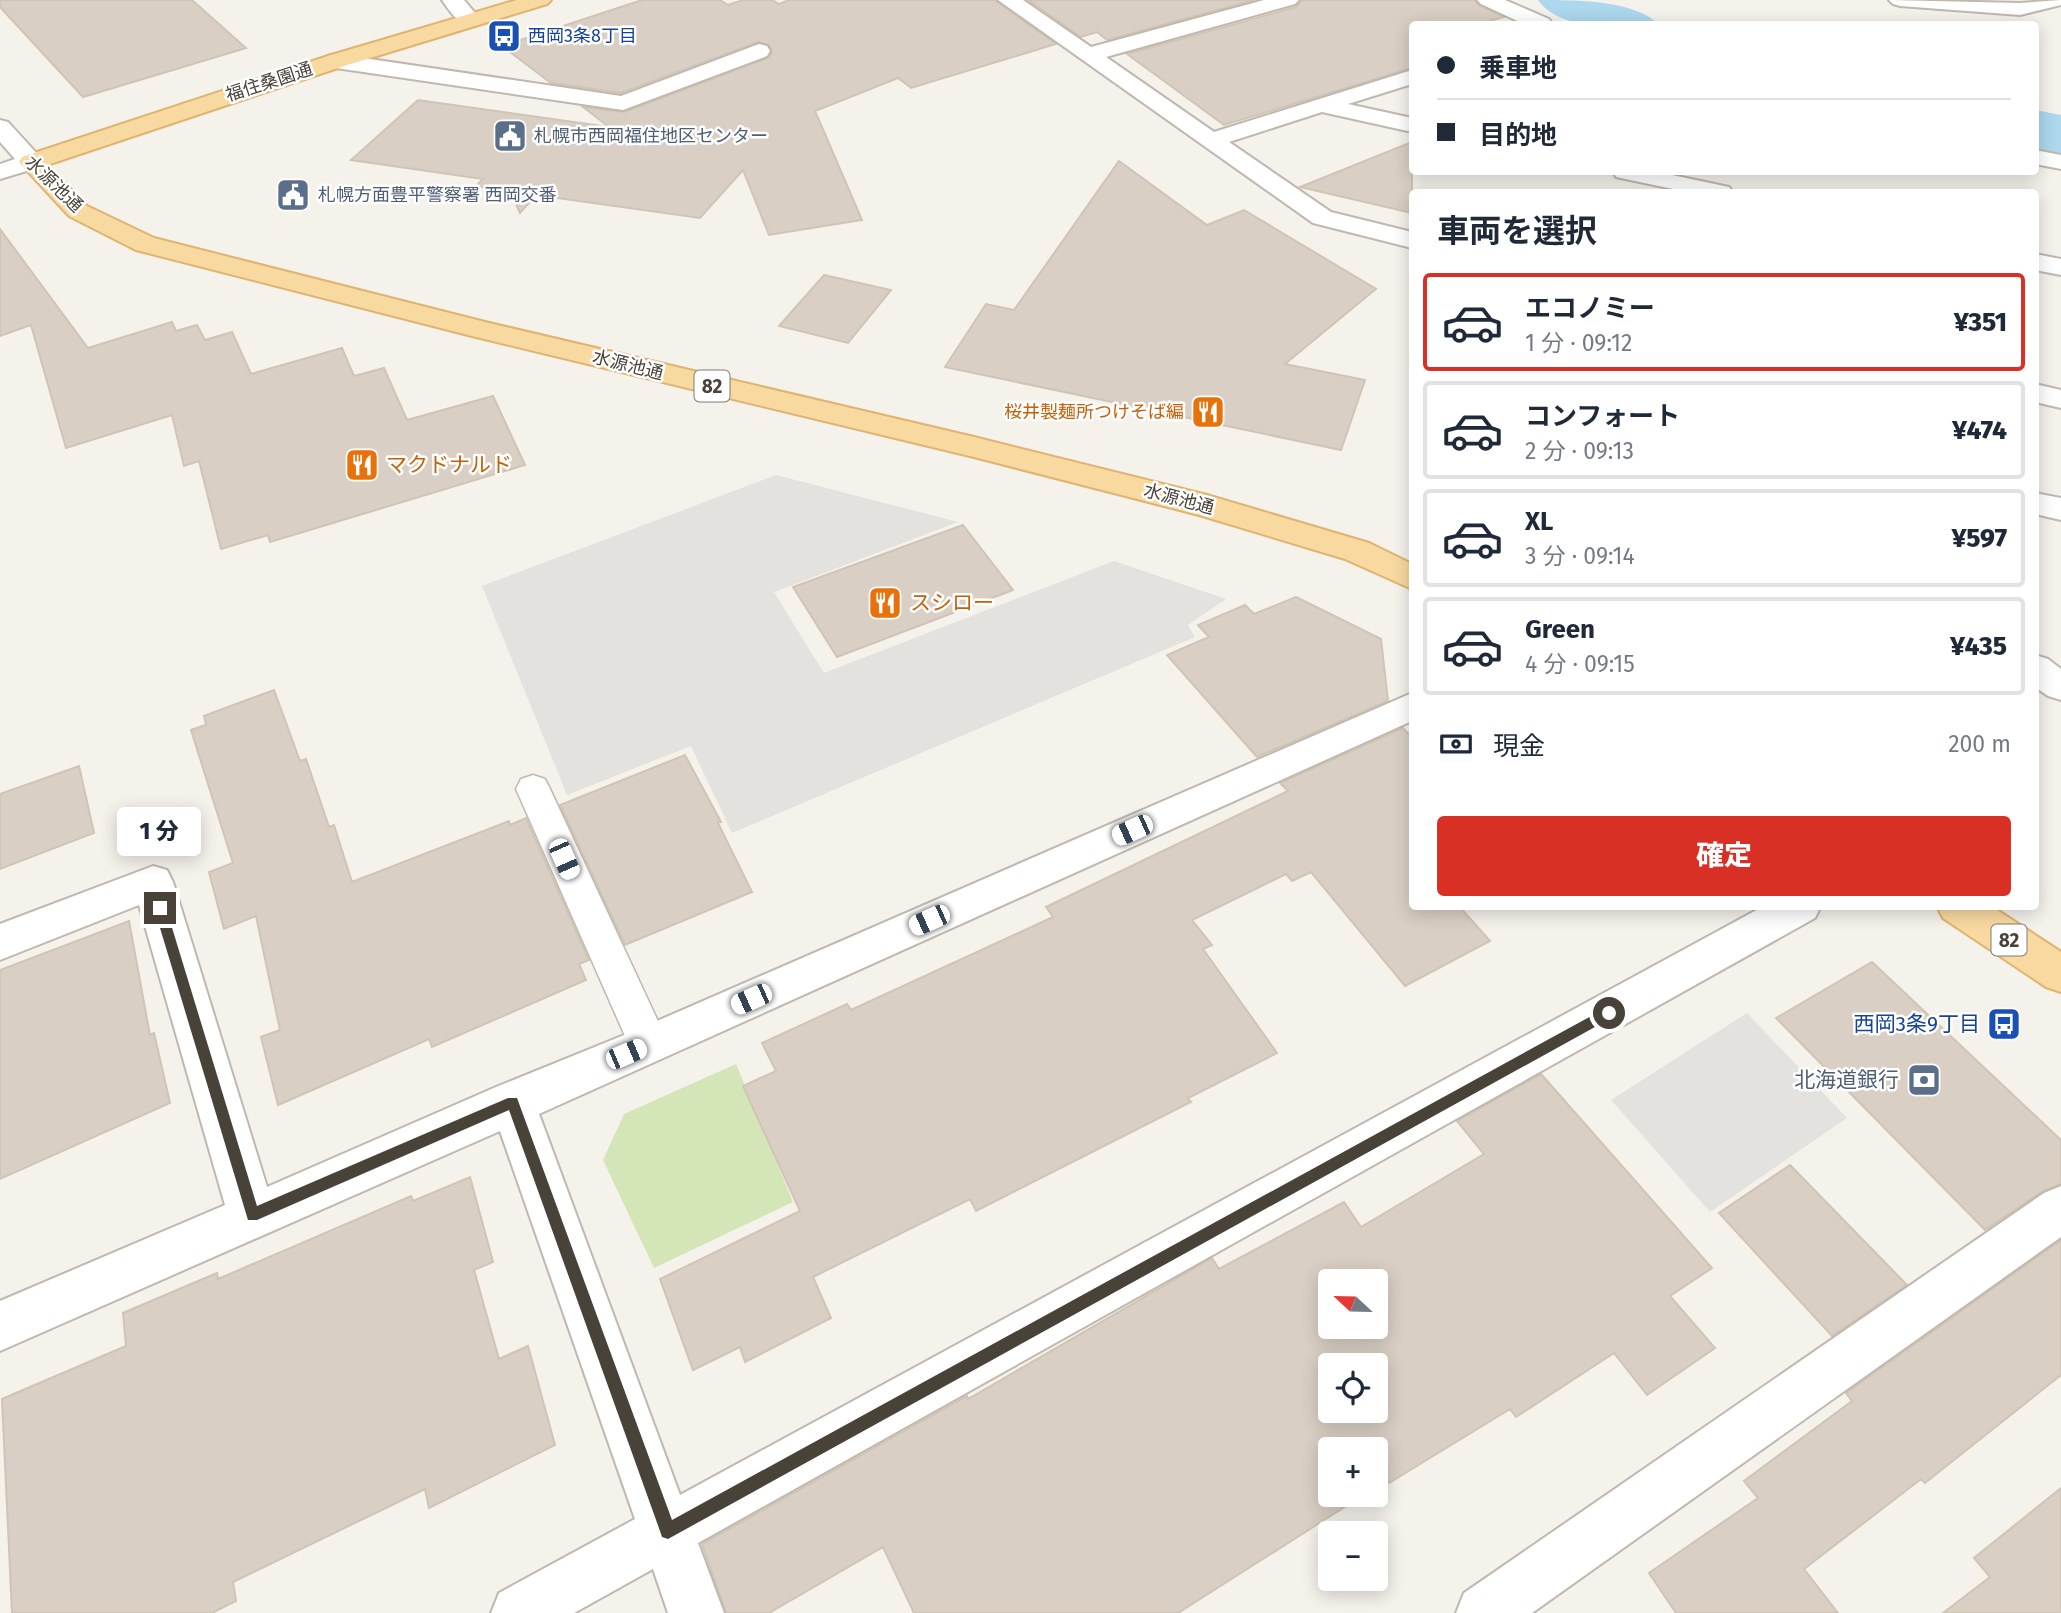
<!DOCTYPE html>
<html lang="ja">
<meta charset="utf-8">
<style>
body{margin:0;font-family:"Fira Sans","Noto Sans JP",sans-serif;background:#f2f2f3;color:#1f2937;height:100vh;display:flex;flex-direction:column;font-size:26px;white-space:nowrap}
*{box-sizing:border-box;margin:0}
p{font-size:23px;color:#747a83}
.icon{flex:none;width:38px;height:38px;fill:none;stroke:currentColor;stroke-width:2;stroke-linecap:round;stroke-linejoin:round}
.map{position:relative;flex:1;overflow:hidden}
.panel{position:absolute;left:1409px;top:189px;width:630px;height:721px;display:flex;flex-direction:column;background:#fff;border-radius:7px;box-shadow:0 4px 18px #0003}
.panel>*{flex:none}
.banner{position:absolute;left:1409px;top:21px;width:630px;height:154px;border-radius:7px;box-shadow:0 4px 18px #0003;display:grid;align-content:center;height:154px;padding:0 28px;background:#fff}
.needle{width:46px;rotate:292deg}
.fabs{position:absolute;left:1318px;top:1269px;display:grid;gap:14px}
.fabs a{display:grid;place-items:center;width:70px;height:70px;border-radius:7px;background:#fff;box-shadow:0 4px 18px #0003;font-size:35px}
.end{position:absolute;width:32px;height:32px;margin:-16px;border:9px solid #494239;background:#fff;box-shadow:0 0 0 4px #fff}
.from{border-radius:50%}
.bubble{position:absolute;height:49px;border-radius:7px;background:#fff;box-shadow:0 4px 18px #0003;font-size:23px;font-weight:800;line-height:49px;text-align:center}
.car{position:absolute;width:21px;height:42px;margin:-21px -10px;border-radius:9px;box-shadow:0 0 5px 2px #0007;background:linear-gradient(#fff 24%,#345 0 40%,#fff 0 76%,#345 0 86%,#fff 0)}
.banner b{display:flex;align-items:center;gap:24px;height:66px;font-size:26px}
.banner b+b{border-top:2px solid #e0e1e3}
.banner i{width:18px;height:18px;background:#1f2937}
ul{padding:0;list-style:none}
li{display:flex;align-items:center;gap:21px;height:98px;margin:0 14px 10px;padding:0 14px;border:4px solid #e0e1e3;border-radius:7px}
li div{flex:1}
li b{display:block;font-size:26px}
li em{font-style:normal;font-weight:800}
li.on{border-color:#d93025}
li>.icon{width:63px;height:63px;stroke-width:1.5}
h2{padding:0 28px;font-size:32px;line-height:84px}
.pay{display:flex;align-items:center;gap:18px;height:77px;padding:0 28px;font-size:26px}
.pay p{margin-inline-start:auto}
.cta{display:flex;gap:14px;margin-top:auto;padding:14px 28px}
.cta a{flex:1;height:80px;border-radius:7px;background:#d93025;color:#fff;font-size:28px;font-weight:800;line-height:80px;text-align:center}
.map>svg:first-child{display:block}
</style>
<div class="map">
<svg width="2061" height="1613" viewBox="0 0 2061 1613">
<rect width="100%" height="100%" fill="#f5f1eb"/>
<!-- green -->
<path fill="#d4e6b7" d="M 736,1064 L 793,1202 L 654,1268 L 603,1160 L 624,1114 Z"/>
<!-- parking -->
<path fill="#e4e2df" d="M 776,475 L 958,522 L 774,592 L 824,673 L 1114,561 L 1226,599 L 1188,625 L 1195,637 L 732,833 L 691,746 L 567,795 L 482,586 Z
M 1747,1013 L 1847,1118 L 1710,1212 L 1611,1100 Z"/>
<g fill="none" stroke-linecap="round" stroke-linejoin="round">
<!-- river -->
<path fill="#acd7ed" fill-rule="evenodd" d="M 1538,0 C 1576,0 1634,0 1658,24 C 1622,27 1560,32 1538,0 Z
M 2035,110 L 2061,115 L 2061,155 L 2035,150 Z"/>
</g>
<!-- building -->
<path fill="#d9cfc4" stroke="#d0c4b5" stroke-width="2" fill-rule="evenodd" d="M 0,0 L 192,0 L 246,48 L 83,97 L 0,7 Z
M 642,0 L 720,0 L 728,5 L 743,0 L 772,0 L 779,4 L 789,0 L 995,0 L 1056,44 L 911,88 L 898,78 L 815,111 L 862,220 L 769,235 L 743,170 L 700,218 L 536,195 L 520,213 L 510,191 L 476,186 L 483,179 L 351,160 L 418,100 L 609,127 L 583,107 L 624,112 L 768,58 L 772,52 L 769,45 L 758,42 L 621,93 L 551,83 L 502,46 Z
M 1028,0 L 1254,0 L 1107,40 L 1097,32 L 1081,37 Z
M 1302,0 L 1474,0 L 1480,6 L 1504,17 L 1478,24 L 1412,24 L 1412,68 L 1224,125 L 1127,54 L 1296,7 Z
M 1412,142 L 1412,213 L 1300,187 Z
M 1119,161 L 1207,225 L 1244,210 L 1376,289 L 1285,364 L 1365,380 L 1341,450 L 945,367 L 986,304 L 1014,310 Z
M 0,229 L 88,348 L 172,322 L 176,331 L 197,325 L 205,340 L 232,332 L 251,374 L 342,348 L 354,376 L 384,368 L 407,420 L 493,396 L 525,465 L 270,542 L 268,535 L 221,549 L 199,461 L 184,466 L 172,415 L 66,448 L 31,325 L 0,336 Z
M 824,275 L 891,290 L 848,343 L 779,326 Z
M 963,525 L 1013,590 L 837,657 L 793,587 Z
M 1296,597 L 1381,639 L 1388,701 L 1257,757 L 1167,655 L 1209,637 L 1198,625 L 1245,605 L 1254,614 Z
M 274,690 L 300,761 L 306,759 L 329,827 L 334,825 L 352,882 L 509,821 L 510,825 L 526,818 L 589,960 L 579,964 L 586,980 L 432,1047 L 429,1039 L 278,1105 L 261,1037 L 280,1030 L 256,916 L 224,929 L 209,872 L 233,863 L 191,730 L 206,725 L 204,716 Z
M 1403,728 L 1412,738 L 1412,906 L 1459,906 L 1490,941 L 1405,986 L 1311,872 L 1292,881 L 1286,874 L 1192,920 L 1212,945 L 1203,949 L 1277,1053 L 1188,1098 L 1191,1102 L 976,1211 L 970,1199 L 813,1277 L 831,1318 L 745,1362 L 740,1347 L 693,1370 L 660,1279 L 800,1211 L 743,1086 L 776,1071 L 762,1043 L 847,1004 L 851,1010 L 1053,917 L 1046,907 L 1288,791 L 1280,783 Z
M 685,755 L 721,822 L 718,823 L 752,892 L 625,945 L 560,805 Z
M 79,766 L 94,833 L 0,869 L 0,794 Z
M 129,921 L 150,1035 L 154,1033 L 170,1103 L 0,1179 L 0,970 Z
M 1872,962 L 2061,1140 L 2061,1184 L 2043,1191 L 1985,1230 L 1776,1018 Z
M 1541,1074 L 1712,1268 L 1670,1296 L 1715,1348 L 1647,1395 L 1614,1353 L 1516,1417 L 1510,1409 L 1389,1483 L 1388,1480 L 1376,1488 L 1376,1449 L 1330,1449 L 1330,1494 L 1365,1494 L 1178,1613 L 914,1613 L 883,1547 L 769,1613 L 726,1613 L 702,1544 L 967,1396 L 968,1399 L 1212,1258 L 1219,1269 L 1344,1202 L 1361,1227 L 1484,1154 L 1457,1121 ZM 1330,1281 L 1376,1281 L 1376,1326 L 1330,1326 ZM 1330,1365 L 1376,1365 L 1376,1410 L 1330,1410 Z
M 1790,1165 L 1907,1285 L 1832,1336 L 1719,1213 Z
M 470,1177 L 493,1262 L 474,1270 L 499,1359 L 528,1346 L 555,1445 L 429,1508 L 425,1489 L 233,1582 L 236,1601 L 212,1613 L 12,1613 L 2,1399 L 126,1346 L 123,1313 L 217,1273 L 218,1279 L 411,1196 L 413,1201 Z
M 2061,1240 L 2061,1375 L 1925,1483 L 1921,1479 L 1804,1569 L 1838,1613 L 1676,1613 L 1649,1573 L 1758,1498 L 1744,1481 L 1852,1401 L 1846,1393 Z
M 2061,1488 L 2061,1613 L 1943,1613 L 1990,1577 L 1974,1558 Z"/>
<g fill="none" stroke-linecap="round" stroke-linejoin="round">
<defs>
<path id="service" d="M 533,775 L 545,779 L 550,789 L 669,1045 L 663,1058 L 649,1063 L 635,1058 L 629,1045 L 516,789 L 521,779 Z"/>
<path id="minor" d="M 442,0 L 464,0 L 480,19 L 477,24 C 460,28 451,13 442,0 Z
M 998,0 L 1023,0 L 1091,47 L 1264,0 L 1299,0 L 1295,4 L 1106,57 L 1214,132 L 1412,70 L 1412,84 L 1348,104 L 1412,118 L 1412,132 L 1322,112 L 1229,142 L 1331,212 L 1412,232 L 1412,248 L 1313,223 Z
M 1477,0 L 1505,0 L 1549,19 L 1552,24 L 1524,24 L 1481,4 Z
M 1889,0 L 2020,3 L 2061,0 L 2061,5 L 2020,15 L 1900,6 L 1893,4 Z
M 759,44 L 767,46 L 770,51 L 767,56 L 623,110 L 336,68 L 328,66 L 325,61 L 328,56 L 336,54 L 621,96 Z
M 2035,150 L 2061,155 L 2061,169 L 2035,164 Z
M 1613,172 L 1658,172 L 1729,187 L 1733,192 L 1687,192 L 1616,177 Z
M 2035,254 L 2061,259 L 2061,275 L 2035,270 Z
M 2035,384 L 2061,390 L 2061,408 L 2035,402 Z
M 2035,493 L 2061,498 L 2061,520 L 2035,514 Z
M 2035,655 L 2048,659 L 2061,669 L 2061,700 L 2048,696 L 2035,687 Z
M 1412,693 L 1412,721 L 539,1114 L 680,1495 L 1764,906 L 1821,906 L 1815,918 L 698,1543 L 724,1613 L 668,1613 L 653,1569 L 574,1613 L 491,1613 L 499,1593 L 635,1519 L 500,1131 L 0,1351 L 0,1301 L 225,1205 L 139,905 L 0,960 L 0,924 L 153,866 L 167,870 L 173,882 L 267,1187 L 496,1087 L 634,1031 Z
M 2061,1186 L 2061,1237 L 1532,1613 L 1456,1613 L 1464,1593 L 2044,1193 Z"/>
<path id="tertiary" d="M 0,120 L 8,122 L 40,157 L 43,162 L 40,167 L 0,179 L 0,164 L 15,159 L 0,142 Z"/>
<path id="primary" d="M 517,0 L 551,0 L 547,4 L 344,66 L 47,165 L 87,206 L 154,238 L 485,322 L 974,437 L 1207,495 L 1369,543 L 1412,564 L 1412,589 L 1345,559 L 1199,515 L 974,457 L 472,336 L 136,250 L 69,216 L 19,162 L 22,157 L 328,56 Z
M 1937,906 L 1991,906 L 2061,952 L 2061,992 L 2046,987 L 1943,918 Z"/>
</defs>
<!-- service casing -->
<use href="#service" stroke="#c0b8ae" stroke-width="3"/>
<!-- minor casing -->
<use href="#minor" stroke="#c0b8ae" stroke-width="4"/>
<!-- tertiary casing -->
<use href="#tertiary" stroke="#c0b8ae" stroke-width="4"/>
<!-- primary casing -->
<use href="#primary" stroke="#deb570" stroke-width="4"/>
<!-- service -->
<use href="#service" fill="#fff" fill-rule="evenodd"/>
<!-- minor -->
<use href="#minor" fill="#fff" fill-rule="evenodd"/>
<!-- tertiary -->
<use href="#tertiary" fill="#fff" fill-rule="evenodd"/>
<!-- primary -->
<use href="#primary" fill="#f8d9a0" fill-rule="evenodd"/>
</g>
<!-- route -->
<path fill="#494239" d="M 160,903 L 166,908 L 257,1206 L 508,1098 L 517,1098 L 672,1520 L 1604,1009 L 1613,1009 L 1615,1013 L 1613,1017 L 668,1539 L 662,1537 L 660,1531 L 509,1110 L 257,1220 L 248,1220 L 154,908 Z"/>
<!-- icons -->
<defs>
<symbol id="bus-square" viewBox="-11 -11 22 22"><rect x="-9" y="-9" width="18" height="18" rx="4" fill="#1a4fb4" stroke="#fff"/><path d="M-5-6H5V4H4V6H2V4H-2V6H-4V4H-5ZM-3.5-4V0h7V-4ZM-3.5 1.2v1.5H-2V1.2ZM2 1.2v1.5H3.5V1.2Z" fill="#fff"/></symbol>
<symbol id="civic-square" viewBox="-11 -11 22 22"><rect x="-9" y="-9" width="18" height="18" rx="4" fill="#5c6f8a" stroke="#fff"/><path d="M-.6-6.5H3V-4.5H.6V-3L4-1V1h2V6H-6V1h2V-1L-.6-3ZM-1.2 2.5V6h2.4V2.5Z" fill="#fff"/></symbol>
<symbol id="restaurant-square" viewBox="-11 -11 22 22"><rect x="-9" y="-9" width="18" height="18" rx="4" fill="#e8710a" stroke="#fff"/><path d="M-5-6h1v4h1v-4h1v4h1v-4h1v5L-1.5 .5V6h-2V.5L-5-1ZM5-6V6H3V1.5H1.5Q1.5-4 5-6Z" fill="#fff"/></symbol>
<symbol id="bank-square" viewBox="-11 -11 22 22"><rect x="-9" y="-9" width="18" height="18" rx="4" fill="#5c6f8a" stroke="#fff"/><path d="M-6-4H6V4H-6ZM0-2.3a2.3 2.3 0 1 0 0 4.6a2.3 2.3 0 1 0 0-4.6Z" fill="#fff"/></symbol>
</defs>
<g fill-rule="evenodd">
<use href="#bus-square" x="485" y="17" width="38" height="38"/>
<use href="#civic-square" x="491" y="117" width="38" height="38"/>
<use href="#civic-square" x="274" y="176" width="38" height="38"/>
<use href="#restaurant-square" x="1189" y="393" width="38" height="38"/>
<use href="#restaurant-square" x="343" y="446" width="38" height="38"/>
<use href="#restaurant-square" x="866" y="584" width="38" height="38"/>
<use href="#bus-square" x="1985" y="1005" width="38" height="38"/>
<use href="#bank-square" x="1905" y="1061" width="38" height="38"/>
</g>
<g text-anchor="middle" stroke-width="5" stroke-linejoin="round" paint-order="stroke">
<!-- far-transit labels -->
<g font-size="18" fill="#164399" stroke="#fff" text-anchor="start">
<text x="528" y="42">西岡3条8丁目</text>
</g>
<!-- far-street labels -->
<g font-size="18" fill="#494239" stroke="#fff">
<text transform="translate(269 82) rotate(-18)" y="6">福住桑園通</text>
<text transform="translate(54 184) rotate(44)" y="6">水源池通</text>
<text transform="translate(628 365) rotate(14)" y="6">水源池通</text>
<text transform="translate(1179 499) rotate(15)" y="6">水源池通</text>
</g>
<!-- far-service labels -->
<g font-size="18" fill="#4e5e75" stroke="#fff" text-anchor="start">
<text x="534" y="142">札幌市西岡福住地区センター</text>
<text x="318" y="201">札幌方面豊平警察署 西岡交番</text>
</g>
<!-- far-food labels -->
<g font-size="18" fill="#c56008" stroke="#fff" text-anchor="end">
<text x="1184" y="418">桜井製麺所つけそば編</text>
</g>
<!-- shield labels -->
<g fill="#fff" stroke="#807b74" stroke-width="2">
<rect x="694.5" y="370.5" width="35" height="31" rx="5"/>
<rect x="1991.5" y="924.5" width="35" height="31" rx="5"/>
</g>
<g font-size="19" font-weight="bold" fill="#494239">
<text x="712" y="393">82</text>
<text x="2009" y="947">82</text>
</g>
<!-- food labels -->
<g font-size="21" fill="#c56008" stroke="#fff" text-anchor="start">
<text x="386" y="472">マクドナルド</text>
<text x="910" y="610">スシロー</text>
</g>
<!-- transit labels -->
<g font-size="21" fill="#164399" stroke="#fff" text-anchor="end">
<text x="1980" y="1031">西岡3条9丁目</text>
</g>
<!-- service labels -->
<g font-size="21" fill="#4e5e75" stroke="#fff" text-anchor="end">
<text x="1899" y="1087">北海道銀行</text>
</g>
</g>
</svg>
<div class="fabs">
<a><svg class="needle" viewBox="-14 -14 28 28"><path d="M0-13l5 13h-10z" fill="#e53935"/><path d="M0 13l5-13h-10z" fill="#747a83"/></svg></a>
<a><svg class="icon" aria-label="locate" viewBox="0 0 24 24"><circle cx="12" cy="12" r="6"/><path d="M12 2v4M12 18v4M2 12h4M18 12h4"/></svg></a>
<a>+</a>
<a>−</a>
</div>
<i class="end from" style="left:1609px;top:1013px"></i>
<i class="end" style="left:160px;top:908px"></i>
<div class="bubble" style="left:117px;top:807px;width:84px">1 分</div>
<i class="car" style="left:1132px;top:830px;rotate:246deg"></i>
<i class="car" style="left:564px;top:859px;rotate:156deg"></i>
<i class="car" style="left:929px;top:920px;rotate:246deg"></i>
<i class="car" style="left:751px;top:999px;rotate:246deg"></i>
<i class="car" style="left:626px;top:1054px;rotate:67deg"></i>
<div class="banner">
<b><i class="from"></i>乗車地</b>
<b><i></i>目的地</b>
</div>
<section class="panel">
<h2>車両を選択</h2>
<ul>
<li class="on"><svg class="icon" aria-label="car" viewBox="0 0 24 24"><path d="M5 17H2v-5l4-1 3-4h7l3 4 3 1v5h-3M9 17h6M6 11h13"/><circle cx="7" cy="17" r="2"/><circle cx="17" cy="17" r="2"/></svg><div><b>エコノミー</b><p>1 分 · 09:12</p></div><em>¥351</em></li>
<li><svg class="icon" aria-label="car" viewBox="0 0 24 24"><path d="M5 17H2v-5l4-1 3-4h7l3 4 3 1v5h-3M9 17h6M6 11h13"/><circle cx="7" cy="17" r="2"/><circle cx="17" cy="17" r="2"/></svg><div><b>コンフォート</b><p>2 分 · 09:13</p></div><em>¥474</em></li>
<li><svg class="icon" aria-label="car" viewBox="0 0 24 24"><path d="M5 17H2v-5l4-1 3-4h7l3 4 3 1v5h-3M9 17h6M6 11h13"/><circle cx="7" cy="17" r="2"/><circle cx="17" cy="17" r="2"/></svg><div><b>XL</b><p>3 分 · 09:14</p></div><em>¥597</em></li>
<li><svg class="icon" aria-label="car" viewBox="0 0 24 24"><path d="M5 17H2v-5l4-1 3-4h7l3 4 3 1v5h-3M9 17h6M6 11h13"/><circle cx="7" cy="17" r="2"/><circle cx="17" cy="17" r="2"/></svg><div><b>Green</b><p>4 分 · 09:15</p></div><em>¥435</em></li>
</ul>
<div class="pay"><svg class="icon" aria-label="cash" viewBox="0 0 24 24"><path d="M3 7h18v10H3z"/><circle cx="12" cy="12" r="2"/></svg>現金<p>200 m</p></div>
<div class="cta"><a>確定</a></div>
</section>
</div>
